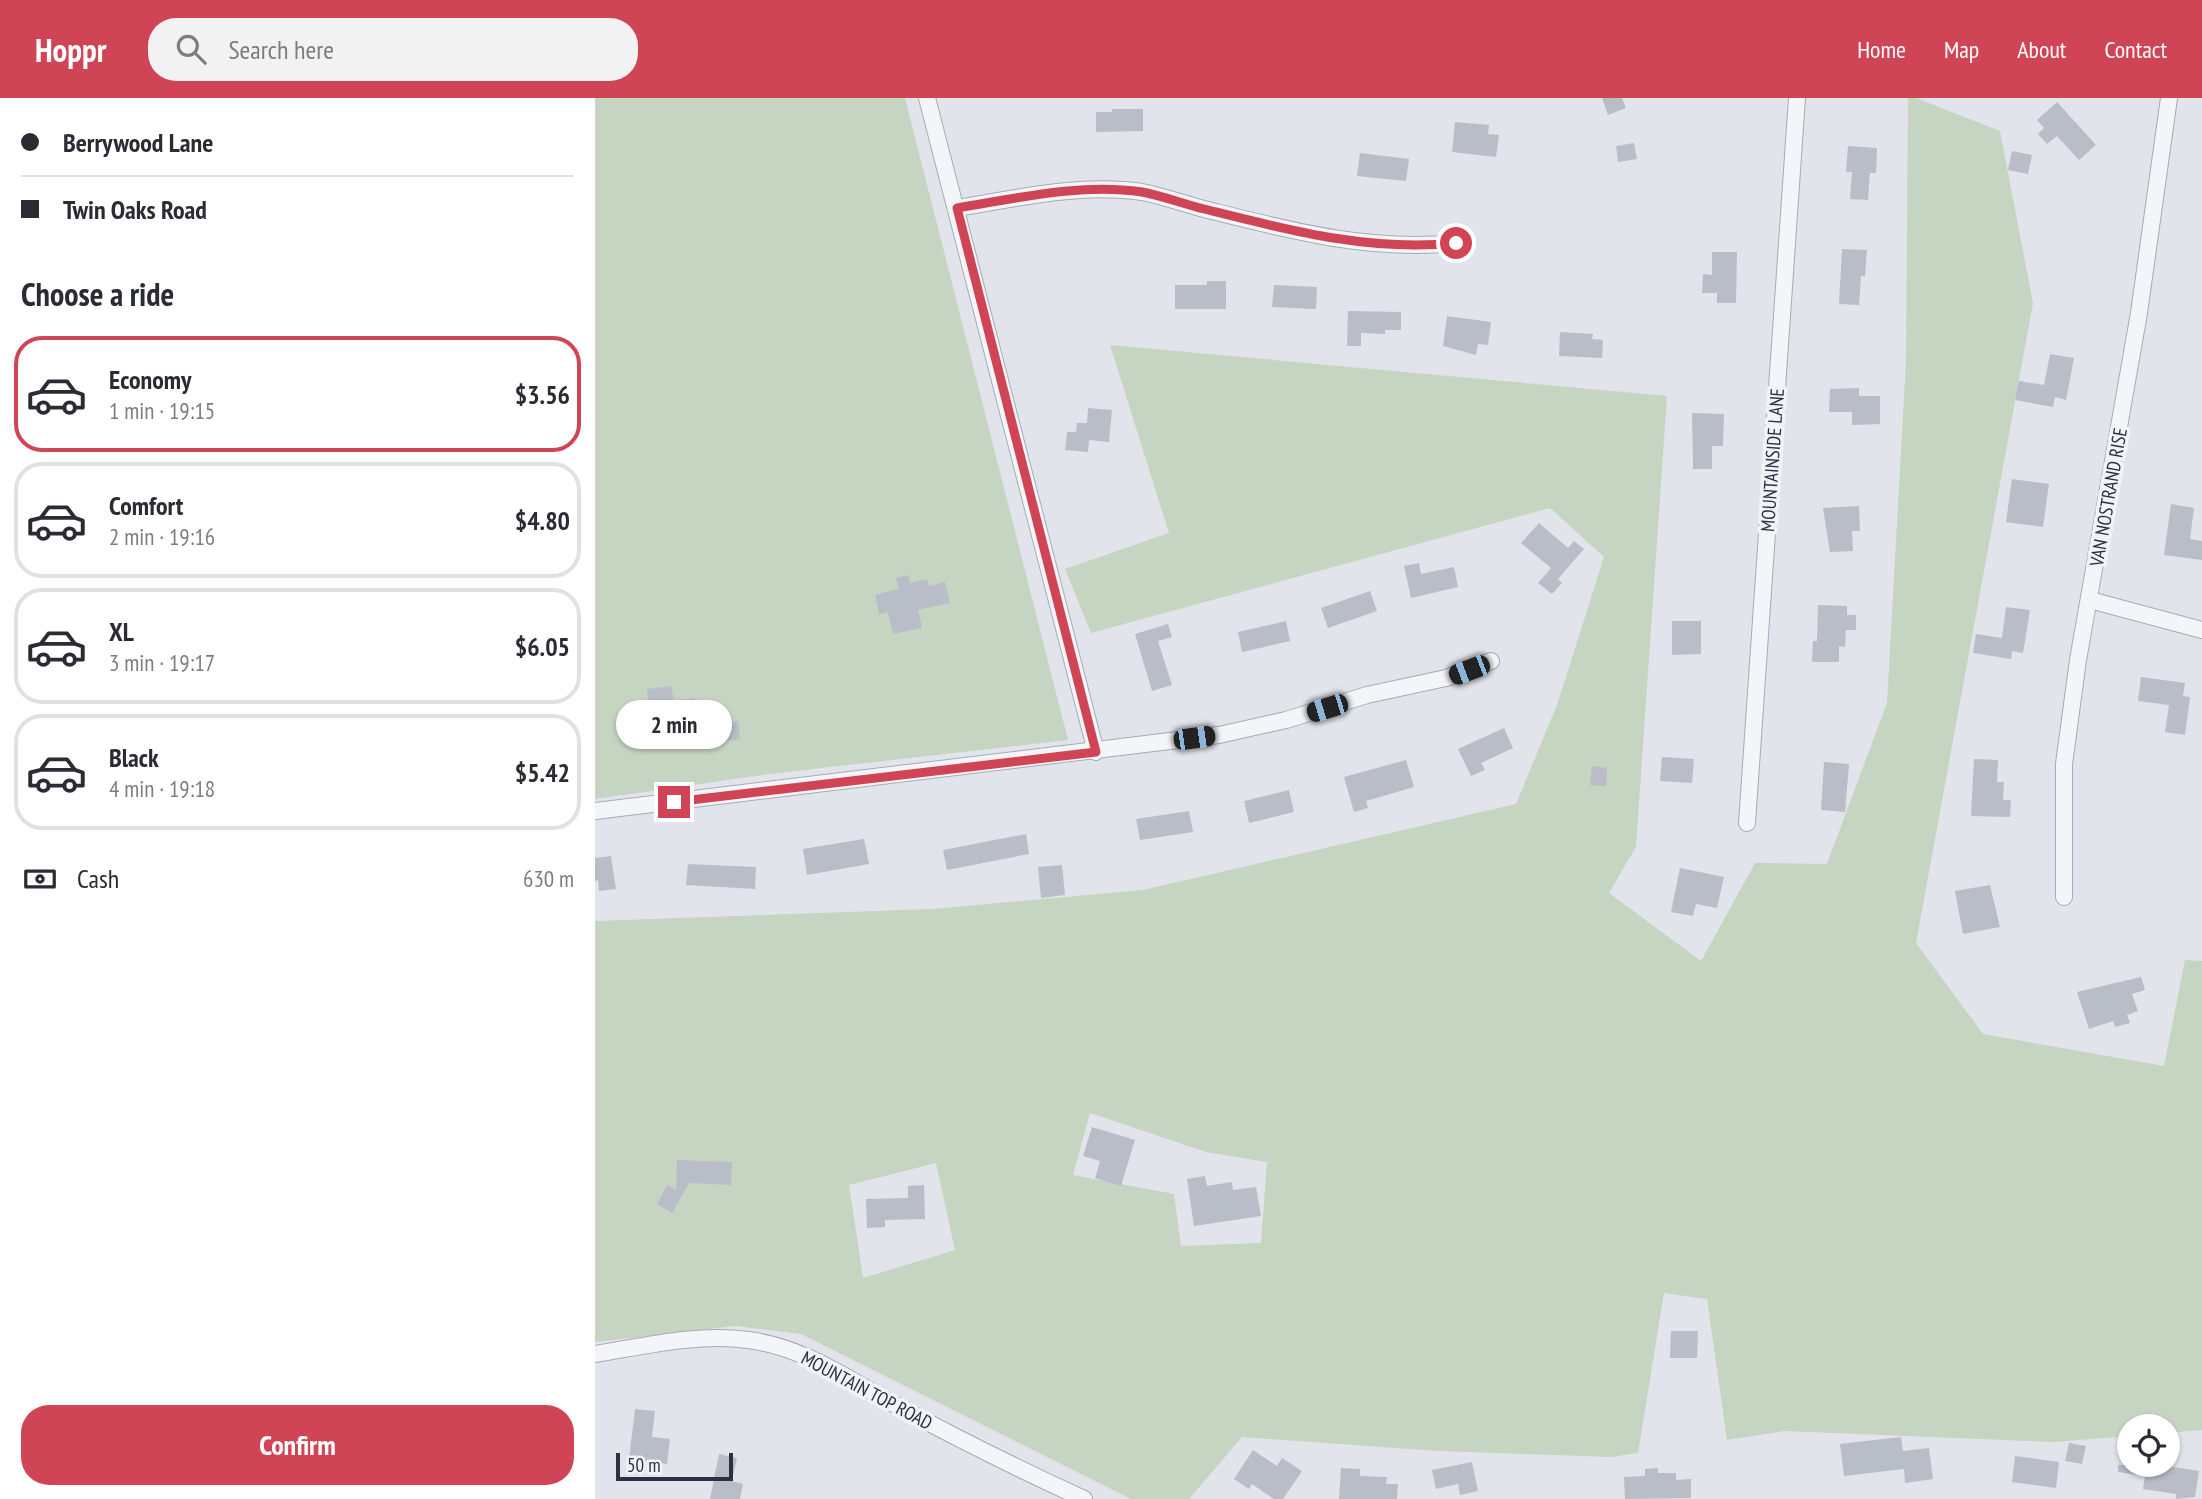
<!DOCTYPE html>
<meta charset="utf-8">
<style>
body{margin:0;font-family:"PT Sans Narrow",sans-serif;background:#f2f2f3;color:#2b2b33;height:100vh;display:flex;flex-direction:column;font-size:26px;white-space:nowrap}
*{box-sizing:border-box;margin:0}
p{font-size:23px;color:#7c7c81}
.icon{flex:none;width:38px;height:38px;fill:none;stroke:currentColor;stroke-width:2;stroke-linecap:round;stroke-linejoin:round}
.map{position:relative;flex:1;overflow:hidden}
.drawer{display:flex;flex-direction:column;background:#fff;width:595px}
.drawer>*{flex:none}
.hud{display:grid;align-content:center;height:154px;padding:0 21px;background:#fff}
.buttons{position:absolute;left:1522px;top:1316px;display:grid;gap:14px}
.buttons a{display:grid;place-items:center;width:63px;height:63px;border-radius:50%;background:#fff;box-shadow:0 2px 5px #0004;font-size:35px}
.scale{position:absolute;left:21px;bottom:18px;width:117px;box-sizing:border-box;padding-left:7px;border:4px solid #293142;border-top:0;font-size:19px;line-height:24px;white-space:nowrap;color:#293142;-webkit-text-stroke:5px #f1f3f7;paint-order:stroke}
.end{position:absolute;width:32px;height:32px;margin:-16px;border:9px solid #d04555;background:#fff;box-shadow:0 0 0 4px #fff}
.from{border-radius:50%}
.bubble{position:absolute;height:49px;border-radius:24px;background:#fff;box-shadow:0 2px 5px #0004;font-size:23px;font-weight:700;line-height:49px;text-align:center}
.car{position:absolute;width:21px;height:42px;margin:-21px -10px;border-radius:9px;box-shadow:0 0 5px 2px #0007;background:linear-gradient(#222 24%,#8ab4d8 0 40%,#222 0 76%,#8ab4d8 0 86%,#222 0)}
.hud b{display:flex;align-items:center;gap:24px;height:66px;font-size:26px}
.hud b+b{border-top:2px solid #e1e1e2}
.hud i{width:18px;height:18px;background:#2b2b33}
ul{padding:0;list-style:none}
li{display:flex;align-items:center;gap:21px;height:116px;margin:0 14px 10px;padding:0 7px;border:4px solid #e1e1e2;border-radius:28px}
li div{flex:1}
li b{display:block;font-size:26px}
li em{font-style:normal;font-weight:700}
li.selected{border-color:#d04555}
li>.icon{width:63px;height:63px;stroke-width:1.5}
h2{padding:0 21px;font-size:32px;line-height:84px}
.pay{display:flex;align-items:center;gap:18px;height:77px;padding:0 21px;font-size:26px}
.pay p{margin-inline-start:auto}
.primary-button{display:flex;gap:14px;margin-top:auto;padding:14px 21px}
.primary-button a{flex:1;height:80px;border-radius:28px;background:#d04555;color:#fff;font-size:28px;font-weight:700;line-height:80px;text-align:center}
header{display:flex;align-items:center;gap:42px;box-sizing:border-box;height:98px;padding:0 35px;background:#d04555;color:#fff}
header strong{font-size:33px}
nav{display:flex;gap:38px;margin-inline-start:auto;font-size:24px}
.search{width:490px;height:63px;background:#f2f2f3;display:flex;align-items:center;gap:18px;box-sizing:border-box;padding:0 24px;border-radius:28px;color:#7c7c81;font-size:26px}
main{display:flex;flex:1;min-height:0}
.map>svg:first-child{display:block}
</style>
<header>
<strong>Hoppr</strong>
<div class="search"><svg class="icon" aria-label="search" viewBox="0 0 24 24"><circle cx="10" cy="10" r="6"/><path d="M15 15l6 6"/></svg>Search here</div>
<nav><a>Home</a><a>Map</a><a>About</a><a>Contact</a></nav>
</header>
<main>
<section class="drawer">
<div class="hud">
<b><i class="from"></i>Berrywood Lane</b>
<b><i></i>Twin Oaks Road</b>
</div>
<h2>Choose a ride</h2>
<ul>
<li class="selected"><svg class="icon" aria-label="car" viewBox="0 0 24 24"><path d="M5 17H2v-5l4-1 3-4h7l3 4 3 1v5h-3M9 17h6M6 11h13"/><circle cx="7" cy="17" r="2"/><circle cx="17" cy="17" r="2"/></svg><div><b>Economy</b><p>1 min · 19:15</p></div><em>$3.56</em></li>
<li><svg class="icon" aria-label="car" viewBox="0 0 24 24"><path d="M5 17H2v-5l4-1 3-4h7l3 4 3 1v5h-3M9 17h6M6 11h13"/><circle cx="7" cy="17" r="2"/><circle cx="17" cy="17" r="2"/></svg><div><b>Comfort</b><p>2 min · 19:16</p></div><em>$4.80</em></li>
<li><svg class="icon" aria-label="car" viewBox="0 0 24 24"><path d="M5 17H2v-5l4-1 3-4h7l3 4 3 1v5h-3M9 17h6M6 11h13"/><circle cx="7" cy="17" r="2"/><circle cx="17" cy="17" r="2"/></svg><div><b>XL</b><p>3 min · 19:17</p></div><em>$6.05</em></li>
<li><svg class="icon" aria-label="car" viewBox="0 0 24 24"><path d="M5 17H2v-5l4-1 3-4h7l3 4 3 1v5h-3M9 17h6M6 11h13"/><circle cx="7" cy="17" r="2"/><circle cx="17" cy="17" r="2"/></svg><div><b>Black</b><p>4 min · 19:18</p></div><em>$5.42</em></li>
</ul>
<div class="pay"><svg class="icon" aria-label="cash" viewBox="0 0 24 24"><path d="M3 7h18v10H3z"/><circle cx="12" cy="12" r="2"/></svg>Cash<p>630 m</p></div>
<div class="primary-button"><a>Confirm</a></div>
</section>
<div class="map">
<svg width="1607" height="1401" viewBox="0 0 1607 1401">
<rect width="100%" height="100%" fill="#e1e4ea"/>
<!-- green -->
<path fill="#c6d4c2" fill-rule="evenodd" d="M 0,0 L 310,0 L 473,642 L 174,676 L 0,701 Z
M 1313,0 L 1321,0 L 1405,33 L 1438,205 L 1321,845 L 1388,936 L 1569,968 L 1590,862 L 1607,863 L 1607,1332 L 1573,1335 L 1573,1328 L 1535,1328 L 1535,1338 L 1458,1344 L 1190,1333 L 1132,1342 L 1112,1201 L 1069,1195 L 1043,1355 L 1016,1359 L 843,1353 L 647,1339 L 594,1401 L 536,1401 L 206,1236 L 141,1228 L 0,1244 L 0,823 L 337,811 L 548,792 L 921,706 L 962,607 L 1009,459 L 955,410 L 496,535 L 470,471 L 574,435 L 515,247 L 1072,298 L 1041,749 L 1014,795 L 1106,863 L 1160,765 L 1232,766 L 1292,605 L 1311,263 ZM 495,1015 L 611,1054 L 672,1064 L 666,1145 L 586,1148 L 579,1096 L 478,1077 ZM 341,1065 L 360,1152 L 268,1180 L 254,1087 Z"/>
<!-- building -->
<path fill="#b8bdc7" d="M 1007,0 L 1027,0 L 1031,10 L 1013,17 Z
M 1462,4 L 1501,47 L 1484,62 L 1462,38 L 1452,46 L 1443,36 L 1449,30 L 1442,22 Z
M 517,11 L 548,11 L 548,33 L 501,34 L 501,14 L 517,14 Z
M 860,24 L 894,27 L 893,36 L 904,37 L 901,59 L 857,54 Z
M 1039,45 L 1042,61 L 1023,64 L 1021,48 Z
M 1253,48 L 1282,50 L 1281,75 L 1275,75 L 1273,102 L 1255,101 L 1257,74 L 1251,74 Z
M 1417,53 L 1437,57 L 1433,76 L 1413,72 Z
M 765,55 L 814,61 L 811,83 L 762,78 Z
M 1247,151 L 1272,152 L 1270,178 L 1266,178 L 1264,207 L 1244,206 Z
M 1117,154 L 1142,154 L 1141,205 L 1122,205 L 1122,195 L 1107,195 L 1108,176 L 1117,177 Z
M 612,183 L 631,183 L 631,211 L 580,211 L 580,187 L 612,187 Z
M 679,187 L 722,189 L 721,211 L 677,209 Z
M 753,213 L 806,214 L 806,232 L 790,232 L 790,236 L 766,235 L 766,248 L 752,248 Z
M 852,218 L 896,224 L 893,247 L 883,246 L 881,257 L 848,248 Z
M 965,234 L 998,236 L 997,241 L 1008,242 L 1007,260 L 964,258 Z
M 1455,256 L 1479,260 L 1471,302 L 1460,299 L 1458,309 L 1420,302 L 1424,283 L 1449,287 Z
M 1264,290 L 1264,298 L 1285,298 L 1285,326 L 1257,327 L 1257,314 L 1234,314 L 1235,291 Z
M 493,310 L 517,312 L 514,344 L 494,342 L 493,354 L 470,352 L 472,334 L 481,334 L 482,325 L 492,325 Z
M 1097,315 L 1129,316 L 1128,348 L 1117,348 L 1117,371 L 1098,371 Z
M 1417,381 L 1454,386 L 1448,429 L 1411,424 Z
M 1576,406 L 1599,410 L 1595,441 L 1607,443 L 1607,462 L 1569,457 Z
M 1264,408 L 1265,433 L 1257,433 L 1258,453 L 1235,454 L 1228,410 Z
M 944,425 L 973,450 L 979,443 L 989,451 L 963,481 L 967,485 L 957,496 L 943,485 L 956,470 L 926,445 Z
M 824,465 L 826,476 L 859,469 L 863,489 L 816,500 L 809,468 Z
M 313,477 L 315,485 L 332,481 L 334,488 L 350,484 L 355,505 L 323,512 L 327,530 L 298,536 L 293,514 L 284,516 L 280,497 L 304,491 L 301,480 Z
M 775,493 L 782,513 L 733,530 L 726,510 Z
M 1223,507 L 1252,508 L 1252,517 L 1261,517 L 1261,532 L 1251,532 L 1250,549 L 1244,548 L 1244,564 L 1217,564 L 1218,543 L 1222,543 Z
M 1411,509 L 1435,512 L 1428,555 L 1417,553 L 1416,561 L 1378,555 L 1381,536 L 1407,540 Z
M 691,523 L 695,543 L 647,554 L 643,534 Z
M 1077,523 L 1106,523 L 1106,556 L 1077,557 Z
M 573,526 L 577,539 L 563,543 L 577,587 L 557,593 L 540,536 Z
M 1546,579 L 1590,585 L 1588,598 L 1595,599 L 1590,637 L 1570,634 L 1574,607 L 1543,603 Z
M 76,588 L 79,603 L 99,600 L 103,628 L 80,631 L 78,622 L 57,625 L 52,591 Z
M 143,623 L 145,641 L 115,645 L 112,627 Z
M 909,630 L 918,650 L 886,665 L 890,672 L 876,678 L 863,651 Z
M 1067,659 L 1099,661 L 1097,685 L 1065,683 Z
M 1379,661 L 1403,662 L 1402,684 L 1409,684 L 1408,702 L 1416,702 L 1415,719 L 1376,718 Z
M 811,662 L 819,689 L 771,703 L 773,710 L 759,714 L 749,679 Z
M 1229,664 L 1254,666 L 1250,714 L 1226,712 Z
M 997,668 L 1012,670 L 1011,688 L 995,687 Z
M 694,692 L 699,714 L 654,725 L 649,703 Z
M 594,713 L 598,734 L 545,742 L 541,721 Z
M 431,736 L 434,756 L 352,772 L 348,752 Z
M 269,741 L 274,766 L 212,777 L 208,751 Z
M 16,758 L 21,791 L 4,793 L 3,782 L 0,783 L 0,760 Z
M 93,766 L 161,769 L 160,791 L 91,787 Z
M 467,767 L 470,797 L 446,800 L 443,769 Z
M 1085,770 L 1129,779 L 1122,810 L 1101,806 L 1098,818 L 1076,814 Z
M 1395,787 L 1405,829 L 1368,836 L 1360,793 Z
M 1546,879 L 1550,892 L 1537,896 L 1543,913 L 1532,917 L 1535,925 L 1520,929 L 1518,923 L 1494,931 L 1482,894 Z
M 497,1029 L 540,1042 L 526,1088 L 500,1080 L 505,1063 L 488,1058 Z
M 82,1062 L 137,1064 L 136,1087 L 94,1085 L 77,1115 L 62,1106 L 72,1087 L 81,1092 Z
M 610,1078 L 612,1088 L 637,1084 L 638,1092 L 661,1089 L 666,1118 L 599,1128 L 592,1081 Z
M 329,1087 L 330,1121 L 290,1122 L 290,1129 L 272,1130 L 271,1101 L 313,1100 L 313,1088 Z
M 1076,1233 L 1103,1233 L 1102,1260 L 1075,1260 Z
M 40,1311 L 60,1313 L 57,1339 L 75,1341 L 72,1366 L 34,1361 Z
M 1306,1339 L 1308,1353 L 1334,1350 L 1338,1381 L 1310,1385 L 1309,1371 L 1249,1378 L 1245,1346 Z
M 1474,1345 L 1491,1348 L 1487,1366 L 1470,1363 Z
M 658,1352 L 682,1368 L 687,1360 L 707,1373 L 688,1401 L 679,1401 L 657,1386 L 654,1391 L 639,1381 Z
M 124,1356 L 142,1360 L 137,1383 L 148,1386 L 145,1401 L 115,1401 Z
M 1420,1358 L 1464,1364 L 1461,1390 L 1417,1384 Z
M 877,1364 L 883,1393 L 865,1397 L 863,1386 L 841,1391 L 837,1372 Z
M 1523,1367 L 1566,1367 L 1604,1373 L 1600,1399 L 1581,1401 L 1581,1396 L 1548,1391 L 1550,1378 L 1523,1374 Z
M 746,1370 L 765,1371 L 765,1378 L 792,1379 L 791,1386 L 803,1386 L 802,1401 L 744,1401 Z
M 1063,1370 L 1063,1375 L 1081,1375 L 1081,1382 L 1096,1381 L 1096,1400 L 1030,1401 L 1029,1379 L 1050,1378 L 1050,1371 Z"/>
<g fill="none" stroke-linecap="round" stroke-linejoin="round">
<defs>
<path id="minor" d="M 332,0 L 501,654
M 362,110 C 423,100 486,85 547,94 C 568,98 589,106 609,111 C 693,132 773,154 861,145
M 1495,502 L 1607,532
M 0,713 L 624,637 L 691,622 L 772,597 L 851,580 L 896,563
M 1152,725 L 1202,0
M 1469,799 L 1469,666 L 1483,562 L 1544,215 L 1574,0
M 0,1256 C 50,1248 103,1235 153,1242 C 211,1249 258,1285 308,1311 C 367,1343 428,1373 489,1401"/>
</defs>
<!-- minor casing -->
<use href="#minor" stroke="#a6abb4" stroke-width="18"/>
<!-- minor -->
<use href="#minor" stroke="#f4f5f8" stroke-width="16"/>
</g>
<g fill="none" stroke-linecap="round" stroke-linejoin="round">
<!-- route -->
<path stroke="#d04555" stroke-width="9" d="M 79,704 L 501,654 L 362,110 C 423,100 486,85 547,94 C 568,98 589,106 609,111 C 693,132 774,154 861,145"/>
</g>
<g text-anchor="middle" stroke-width="7" stroke-linejoin="round" paint-order="stroke">
<!-- street labels -->
<g font-size="19" fill="#293142" stroke="#f1f3f7">
<text transform="translate(1177 362) rotate(-86)" y="7">MOUNTAINSIDE LANE</text>
<text transform="translate(1513 399) rotate(-80)" y="7">VAN NOSTRAND RISE</text>
<text transform="translate(272 1292) rotate(28)" y="7">MOUNTAIN TOP ROAD</text>
</g>
</g>
</svg>
<div class="buttons">
<a><svg class="icon" aria-label="locate" viewBox="0 0 24 24"><circle cx="12" cy="12" r="6"/><path d="M12 2v4M12 18v4M2 12h4M18 12h4"/></svg></a>
</div>
<div class="scale">50 m</div>
<i class="end from" style="left:861px;top:145px"></i>
<i class="end" style="left:79px;top:704px"></i>
<div class="bubble" style="left:21px;top:602px;width:116px">2 min</div>
<i class="car" style="left:874px;top:572px;rotate:249deg"></i>
<i class="car" style="left:732px;top:610px;rotate:253deg"></i>
<i class="car" style="left:599px;top:640px;rotate:82deg"></i>
</div>
</main>
